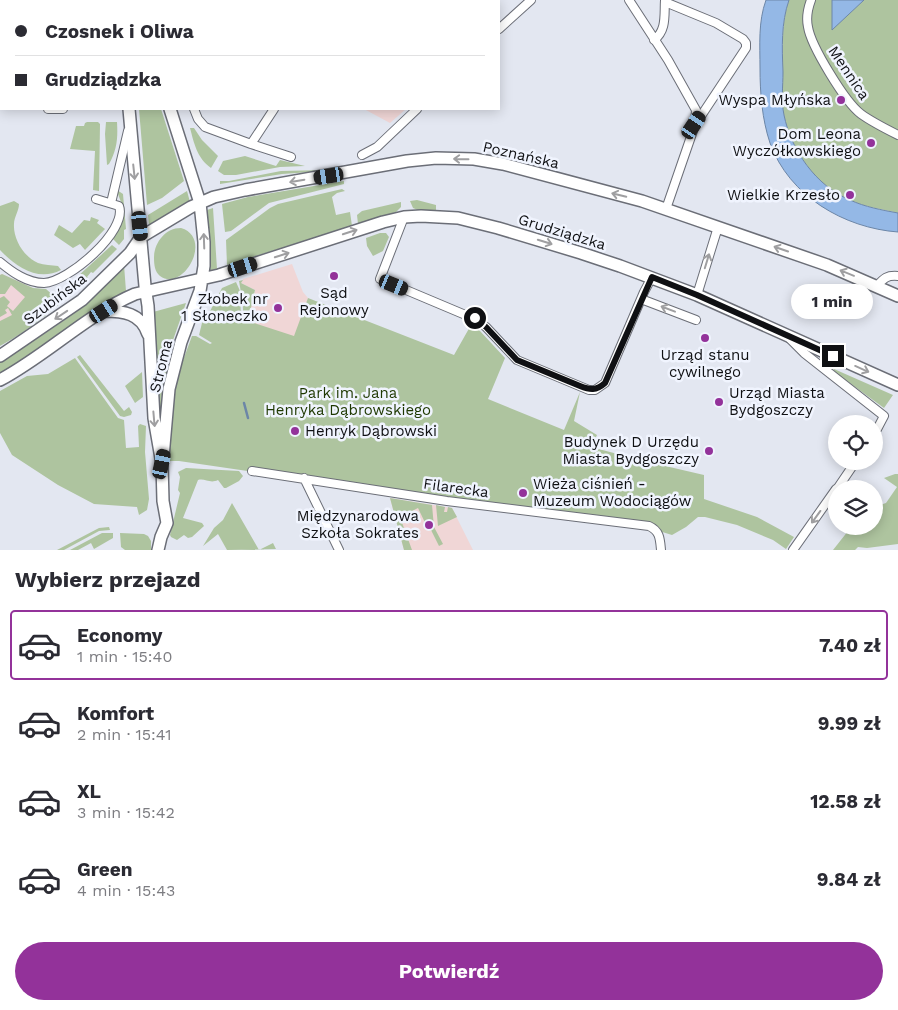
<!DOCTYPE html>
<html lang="pl">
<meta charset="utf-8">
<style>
body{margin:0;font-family:"Work Sans",sans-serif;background:#f2f2f3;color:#2b2b33;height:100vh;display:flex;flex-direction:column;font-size:19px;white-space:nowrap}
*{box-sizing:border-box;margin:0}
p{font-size:16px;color:#7c7c81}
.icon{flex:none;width:28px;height:28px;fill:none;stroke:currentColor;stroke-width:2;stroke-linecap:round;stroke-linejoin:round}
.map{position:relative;height:550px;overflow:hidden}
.sheet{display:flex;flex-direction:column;background:#fff;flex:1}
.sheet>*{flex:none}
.top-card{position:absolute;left:0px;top:0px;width:500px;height:110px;box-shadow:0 2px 12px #0003;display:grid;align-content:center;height:110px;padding:0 15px;background:#fff}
.buttons{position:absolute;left:828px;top:415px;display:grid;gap:10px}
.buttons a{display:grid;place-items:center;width:55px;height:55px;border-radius:50%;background:#fff;box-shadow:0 2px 12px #0003;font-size:25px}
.end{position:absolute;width:22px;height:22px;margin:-11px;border:6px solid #0f1013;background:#fff;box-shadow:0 0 0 2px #fff}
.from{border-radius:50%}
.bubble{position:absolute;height:35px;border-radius:18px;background:#fff;box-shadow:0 2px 12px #0003;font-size:16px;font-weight:700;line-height:35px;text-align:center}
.car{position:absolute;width:15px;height:30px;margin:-15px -8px;border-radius:6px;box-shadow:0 0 4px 1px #0007;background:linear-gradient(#222 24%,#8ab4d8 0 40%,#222 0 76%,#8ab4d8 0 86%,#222 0)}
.top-card b{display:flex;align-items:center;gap:18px;height:48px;font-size:19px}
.top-card b+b{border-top:1px solid #e1e1e2}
.top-card i{width:12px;height:12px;background:#2b2b33}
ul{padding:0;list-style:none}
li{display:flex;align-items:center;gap:15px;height:70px;margin:0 10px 8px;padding:0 5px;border:2px solid transparent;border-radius:5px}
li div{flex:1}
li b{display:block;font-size:19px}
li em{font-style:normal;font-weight:700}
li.selected{border-color:#93329a}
li>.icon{width:45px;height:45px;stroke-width:1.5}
h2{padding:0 15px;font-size:22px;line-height:60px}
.primary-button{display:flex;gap:10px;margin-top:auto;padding:10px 15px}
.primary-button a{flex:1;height:58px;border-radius:30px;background:#93329a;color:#fff;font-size:20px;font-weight:700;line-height:58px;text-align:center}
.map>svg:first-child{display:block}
</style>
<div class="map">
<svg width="898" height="550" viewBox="0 0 898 550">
<rect width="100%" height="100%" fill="#e3e7f1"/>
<!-- education -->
<path fill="#f0d6d6" d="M 364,109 L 406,109 L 390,123 Z
M 292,264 L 303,292 L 308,298 L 295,340 L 247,325 L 255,290 L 241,283 L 243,279 Z
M 390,498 L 452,508 L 473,550 L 404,550 Z"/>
<!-- medical -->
<path fill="#f0d5da" d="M 2,274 L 33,288 L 16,319 L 0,328 L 0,275 Z"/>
<!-- green -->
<path fill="#aec49f" d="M 789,0 L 832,0 L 832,29 L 864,0 L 898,0 L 898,213 C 882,209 865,207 850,200 C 816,186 791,150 784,115 C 781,101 783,86 783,72 C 783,48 781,23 789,0 Z
M 139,109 L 161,109 L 184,181 L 162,198 L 147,205 Z
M 87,122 L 98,122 L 100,124 L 99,191 L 93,190 L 95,151 L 70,149 L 76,126 L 84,126 L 85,123 Z
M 106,122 L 117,122 C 118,138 117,150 109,164 L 107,165 L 105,134 Z
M 190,128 L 194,128 L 202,140 L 218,156 L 211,168 C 197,158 194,143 190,128 Z
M 245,156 L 276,166 L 280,160 L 305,166 L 280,167 L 236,175 L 224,175 L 218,171 L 223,161 Z
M 325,170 L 325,171 L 282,174 L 220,184 L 220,181 L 229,181 L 281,171 Z
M 344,181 L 344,184 L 269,203 L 231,231 L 225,232 L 222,204 L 248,197 Z
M 342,189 L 345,191 L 337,193 L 332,197 L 336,215 L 350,212 L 352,226 L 227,265 L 226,240 L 270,208 L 278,204 Z
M 117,190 L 123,194 L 126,229 L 124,230 L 124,239 L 119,245 L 113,239 C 120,228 126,220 123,207 C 121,201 118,196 117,190 Z
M 187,191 L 190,202 L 149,225 L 148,215 Z
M 417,200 L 436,205 L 436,210 L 420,211 L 413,208 L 410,201 Z
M 14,201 L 19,204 C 19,211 14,217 14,224 C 13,239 24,257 38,263 C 44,265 52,265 58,266 L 61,270 C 38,282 16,267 0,250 L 0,206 Z
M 401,202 L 401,207 L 396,212 L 358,224 L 357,215 L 362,211 Z
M 213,208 L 217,269 L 210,271 L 211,246 L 207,210 Z
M 91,217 L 99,220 L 97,223 L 105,229 L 85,250 L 80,244 L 73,248 L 54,235 L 59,225 L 72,233 L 84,220 L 90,221 Z
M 181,228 C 214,238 183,293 160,276 C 155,272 154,265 154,258 C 154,243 165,228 181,228 Z
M 380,233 L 386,233 L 389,237 L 383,251 L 373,256 L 367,246 L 366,238 Z
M 112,245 L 117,249 L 93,273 L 91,272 L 87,277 L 88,278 C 61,304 33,328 0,346 L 0,321 L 12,315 L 8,308 L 5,310 L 7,313 L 0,317 L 0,298 L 4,296 L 10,302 L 7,306 L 13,311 L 25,297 L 11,285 L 5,294 L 0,294 L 0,275 L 2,274 L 33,288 L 46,289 L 55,297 Z
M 124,265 L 126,291 L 83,317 L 0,375 L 0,360 C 31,343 61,324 88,302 C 101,291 112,277 124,265 Z
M 243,280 L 241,283 L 255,290 L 248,321 L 294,336 L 308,298 L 454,355 L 471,325 L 480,331 L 505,358 L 488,399 L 564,430 L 580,392 L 574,421 L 597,435 L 591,447 L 648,462 L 704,475 L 704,499 L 757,517 L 794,537 L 786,549 L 773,540 L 737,525 L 705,517 L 698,517 L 686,527 L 672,535 L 659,531 L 179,461 L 167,461 L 166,442 L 168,401 L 192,336 L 196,336 L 210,344 L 212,343 L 199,335 L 202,323 L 207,317 L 222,288 L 236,282 L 240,291 L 241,318 L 243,319 C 244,307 241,293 239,281 Z
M 186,303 L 172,343 L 162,392 L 160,417 L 157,403 L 157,360 L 153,312 Z
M 80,355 L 124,411 L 129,407 L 132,412 L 131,415 L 124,417 L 120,416 L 77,357 Z
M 75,358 L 118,418 L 124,420 L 126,448 L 139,447 L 138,426 L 140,424 L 146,426 L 145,452 L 149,499 L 147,510 L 139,515 L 137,507 L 94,504 L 58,485 L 12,455 L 0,433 L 0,391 L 27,376 L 48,374 Z
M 834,369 L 893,395 L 884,408 L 833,371 Z
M 142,372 L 143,397 L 135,403 L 125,386 Z
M 186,468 L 239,471 L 243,476 L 239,481 L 226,488 L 224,488 L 218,480 C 210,484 205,478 198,480 L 183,518 L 202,523 L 204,526 L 192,537 L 188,538 L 184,535 L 177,540 L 171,537 L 170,535 L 180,493 L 178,490 L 180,477 L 178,472 Z
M 895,474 L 898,474 L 898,544 L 867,548 L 858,547 L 855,550 L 833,550 L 852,526 L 874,526 L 874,507 L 886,503 L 897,487 L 884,478 Z
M 390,498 L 432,505 L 434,527 L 443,544 L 439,546 L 431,530 L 429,531 L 418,508 L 400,517 L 412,550 L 404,550 Z
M 232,503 L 259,550 L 273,543 L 276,549 L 227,550 L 218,534 L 203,546 L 214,528 L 223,520 Z
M 436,505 L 445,507 L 444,512 L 447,512 L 448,507 L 452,508 L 457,517 L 438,526 Z
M 109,527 L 110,530 L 99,531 L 64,550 L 57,550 L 99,528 Z
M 102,533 L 113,533 L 113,538 L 94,549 L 91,543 L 78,550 L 70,550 Z
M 120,533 L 144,534 L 148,536 L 151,541 L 151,550 L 125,550 L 121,547 Z"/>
<!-- water -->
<path fill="#94b8e6" stroke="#6c86a7" d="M 766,0 L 789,0 C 781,23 782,48 783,72 C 783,86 781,101 784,115 C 791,150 816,186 850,200 C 865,207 882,210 898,213 L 898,232 C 844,228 789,196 770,143 C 762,119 760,93 760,68 C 760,45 758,22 766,0 Z
M 832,0 L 864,0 L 832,30 Z"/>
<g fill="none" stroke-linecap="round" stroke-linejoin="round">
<!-- stream -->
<path stroke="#6c86a7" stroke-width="2.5" d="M 244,403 L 248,418"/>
<defs>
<path id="street" d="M 165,0 L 165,1
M 629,0 L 668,60 L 696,110 L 695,125 L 666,209
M 811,0 C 808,8 806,18 808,27 C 811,46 845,102 861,114 C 872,122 886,129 898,135
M 347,1 L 348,0
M 665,2 L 716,23 L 743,39 L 746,43 L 746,48 L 697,122
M 499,29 L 531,0
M 654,40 C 667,30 664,15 665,0
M 0,89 L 1,89
M 48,109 L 63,109
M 194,109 L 198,119 L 205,127 L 251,144 L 291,157
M 251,144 L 274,109
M 362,155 L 377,147 L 417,109
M 111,203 L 128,131
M 404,217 L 380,279 L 475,319 L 486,327 L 517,360 L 589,390 L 595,390 L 605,383 L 644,292 L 652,277
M 0,262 C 12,272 27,283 44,283 C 68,282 128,231 119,206 L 96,199
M 877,286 C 884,278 887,275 898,276
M 697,295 L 718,227
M 641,299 L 696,320
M 789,338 L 804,353 L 884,416 L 874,435
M 252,471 L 447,501 L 649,526 C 660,531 660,539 661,550
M 304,478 L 339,550
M 837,489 L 856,461
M 793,550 L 836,489"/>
<path id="secondary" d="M 122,0 L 123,1
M 156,0 L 156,1
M 129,109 L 145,286 L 148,306 L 154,418 L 162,464 L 163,501 L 167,523 L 161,537 L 158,550
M 104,311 C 123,311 141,313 148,334
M 0,356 L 82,300 L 130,253 L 141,237 L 191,207 L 214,197 L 245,190 L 407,161 L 436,158 L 474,159 L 503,164 L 642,201 L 827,265 L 898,296
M 0,380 C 47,355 86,315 135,294 L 219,275 L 383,222 L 404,217 L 421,216 L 458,218 L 498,228 L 581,253 L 620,266 L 697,295 L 898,385
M 163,457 L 169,389 L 181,342 L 200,291 L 204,266 L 204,242 L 200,203 L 170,109"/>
</defs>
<!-- street casing -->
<use href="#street" stroke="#6b6e77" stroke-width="10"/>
<!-- secondary casing -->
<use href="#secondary" stroke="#6b6e77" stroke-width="14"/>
<!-- street -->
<use href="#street" stroke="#fff" stroke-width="8"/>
<!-- secondary -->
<use href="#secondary" stroke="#fff" stroke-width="11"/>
</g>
<!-- one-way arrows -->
<defs><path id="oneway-shaft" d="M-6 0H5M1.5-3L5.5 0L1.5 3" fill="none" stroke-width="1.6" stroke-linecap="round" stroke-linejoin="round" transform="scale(1.25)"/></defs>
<g stroke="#9f9fa1">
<use href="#oneway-shaft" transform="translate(461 159) rotate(-179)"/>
<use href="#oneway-shaft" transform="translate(134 172) rotate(84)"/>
<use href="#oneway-shaft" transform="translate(297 181) rotate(170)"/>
<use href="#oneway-shaft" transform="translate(619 195) rotate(-166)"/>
<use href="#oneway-shaft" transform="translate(350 232) rotate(-18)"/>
<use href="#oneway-shaft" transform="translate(204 241) rotate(-92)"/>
<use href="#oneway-shaft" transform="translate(545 242) rotate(17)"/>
<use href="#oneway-shaft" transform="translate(781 249) rotate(-161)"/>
<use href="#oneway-shaft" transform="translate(282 255) rotate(-18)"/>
<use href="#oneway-shaft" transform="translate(707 261) rotate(-73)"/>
<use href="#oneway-shaft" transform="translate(847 273) rotate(-158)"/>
<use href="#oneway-shaft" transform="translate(668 309) rotate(-159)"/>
<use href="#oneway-shaft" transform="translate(61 315) rotate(146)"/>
<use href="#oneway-shaft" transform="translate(862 369) rotate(24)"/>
<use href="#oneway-shaft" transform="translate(154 419) rotate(85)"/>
<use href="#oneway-shaft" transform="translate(816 517) rotate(126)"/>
</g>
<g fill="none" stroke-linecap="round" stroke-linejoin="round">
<!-- route -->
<path stroke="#0f1013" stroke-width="6" d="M 475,318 L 486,327 L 517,360 L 580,386 C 590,390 596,391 605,383 L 652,277 L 697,295 L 833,356"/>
</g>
<!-- markers -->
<g fill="#93329a" stroke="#f0f4fe" stroke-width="2">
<circle cx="841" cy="100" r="5"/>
<circle cx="871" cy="143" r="5"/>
<circle cx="850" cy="195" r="5"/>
<circle cx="334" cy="276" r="5"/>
<circle cx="278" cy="308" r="5"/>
<circle cx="705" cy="338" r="5"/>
<circle cx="719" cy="402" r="5"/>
<circle cx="295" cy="431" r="5"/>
<circle cx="709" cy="451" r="5"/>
<circle cx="523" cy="493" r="5"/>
<circle cx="429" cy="525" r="5"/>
</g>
<g text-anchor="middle" stroke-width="5" stroke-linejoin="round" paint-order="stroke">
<!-- street labels -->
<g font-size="15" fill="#0f1013" stroke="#f0f4fe">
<text transform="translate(849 73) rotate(56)" y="5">Mennica</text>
<text transform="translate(521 155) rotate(13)" y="5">Poznańska</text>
<text transform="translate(562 232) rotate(17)" y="5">Grudziądzka</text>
<text transform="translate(55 299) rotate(-37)" y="5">Szubińska</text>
<text transform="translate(161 366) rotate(-76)" y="5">Stroma</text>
<text transform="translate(456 488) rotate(8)" y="5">Filarecka</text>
</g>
<!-- poi labels -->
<g font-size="15" fill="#0f1013" stroke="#f0f4fe" text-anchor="end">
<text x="831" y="105">Wyspa Młyńska</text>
<text x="861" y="139">Dom Leona<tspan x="861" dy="17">Wyczółkowskiego</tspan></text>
<text x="840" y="200">Wielkie Krzesło</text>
<text x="334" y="298" text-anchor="middle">Sąd<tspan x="334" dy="17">Rejonowy</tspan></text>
<text x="268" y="304">Złobek nr<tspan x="268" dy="17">1 Słoneczko</tspan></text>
<text x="705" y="360" text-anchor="middle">Urząd stanu<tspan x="705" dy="17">cywilnego</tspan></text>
<text x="729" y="398" text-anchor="start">Urząd Miasta<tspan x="729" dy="17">Bydgoszczy</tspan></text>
<text x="305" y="436" text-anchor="start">Henryk Dąbrowski</text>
<text x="699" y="447">Budynek D Urzędu<tspan x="699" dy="17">Miasta Bydgoszczy</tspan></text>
<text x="533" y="489" text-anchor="start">Wieża ciśnień -<tspan x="533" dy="17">Muzeum Wodociągów</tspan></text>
<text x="419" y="521">Międzynarodowa<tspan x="419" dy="17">Szkoła Sokrates</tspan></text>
</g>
<!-- park labels -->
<g font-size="15" fill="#1e3801" stroke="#f0f4fe">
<text x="348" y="398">Park im. Jana<tspan x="348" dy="17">Henryka Dąbrowskiego</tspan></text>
</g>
</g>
</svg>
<div class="buttons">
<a><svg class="icon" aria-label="locate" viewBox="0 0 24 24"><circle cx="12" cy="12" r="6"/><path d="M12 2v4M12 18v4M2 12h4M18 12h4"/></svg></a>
<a><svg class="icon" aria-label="layers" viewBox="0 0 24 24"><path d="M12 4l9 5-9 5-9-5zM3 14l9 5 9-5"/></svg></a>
</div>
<i class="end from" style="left:475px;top:318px"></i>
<i class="end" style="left:833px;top:356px"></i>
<div class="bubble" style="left:791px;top:284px;width:82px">1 min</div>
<i class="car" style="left:694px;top:125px;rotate:34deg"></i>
<i class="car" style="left:329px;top:176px;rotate:261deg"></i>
<i class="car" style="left:140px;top:226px;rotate:174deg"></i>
<i class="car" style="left:243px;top:267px;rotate:72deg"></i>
<i class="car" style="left:394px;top:285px;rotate:112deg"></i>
<i class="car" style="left:104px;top:311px;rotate:58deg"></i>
<i class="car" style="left:162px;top:464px;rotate:12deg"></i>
<div class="top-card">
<b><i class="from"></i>Czosnek i Oliwa</b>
<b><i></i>Grudziądzka</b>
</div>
</div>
<section class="sheet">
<h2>Wybierz przejazd</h2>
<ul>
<li class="selected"><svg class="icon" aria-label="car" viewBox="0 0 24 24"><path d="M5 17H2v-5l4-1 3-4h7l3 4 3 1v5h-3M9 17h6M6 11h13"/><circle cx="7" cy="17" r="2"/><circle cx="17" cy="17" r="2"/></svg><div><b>Economy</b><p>1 min · 15:40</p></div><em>7.40 zł</em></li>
<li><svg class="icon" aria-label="car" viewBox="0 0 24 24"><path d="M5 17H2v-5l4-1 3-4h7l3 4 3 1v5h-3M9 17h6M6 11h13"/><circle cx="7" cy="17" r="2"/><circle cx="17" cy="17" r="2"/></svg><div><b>Komfort</b><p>2 min · 15:41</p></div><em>9.99 zł</em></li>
<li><svg class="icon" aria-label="car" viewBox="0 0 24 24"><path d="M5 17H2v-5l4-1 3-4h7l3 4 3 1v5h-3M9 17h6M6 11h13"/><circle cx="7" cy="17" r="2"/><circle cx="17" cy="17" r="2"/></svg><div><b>XL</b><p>3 min · 15:42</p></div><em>12.58 zł</em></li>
<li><svg class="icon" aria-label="car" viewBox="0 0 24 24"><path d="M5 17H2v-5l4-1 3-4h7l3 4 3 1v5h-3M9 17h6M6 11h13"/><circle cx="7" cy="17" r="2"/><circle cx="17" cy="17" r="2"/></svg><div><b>Green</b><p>4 min · 15:43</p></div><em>9.84 zł</em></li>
</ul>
<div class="primary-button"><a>Potwierdź</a></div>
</section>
